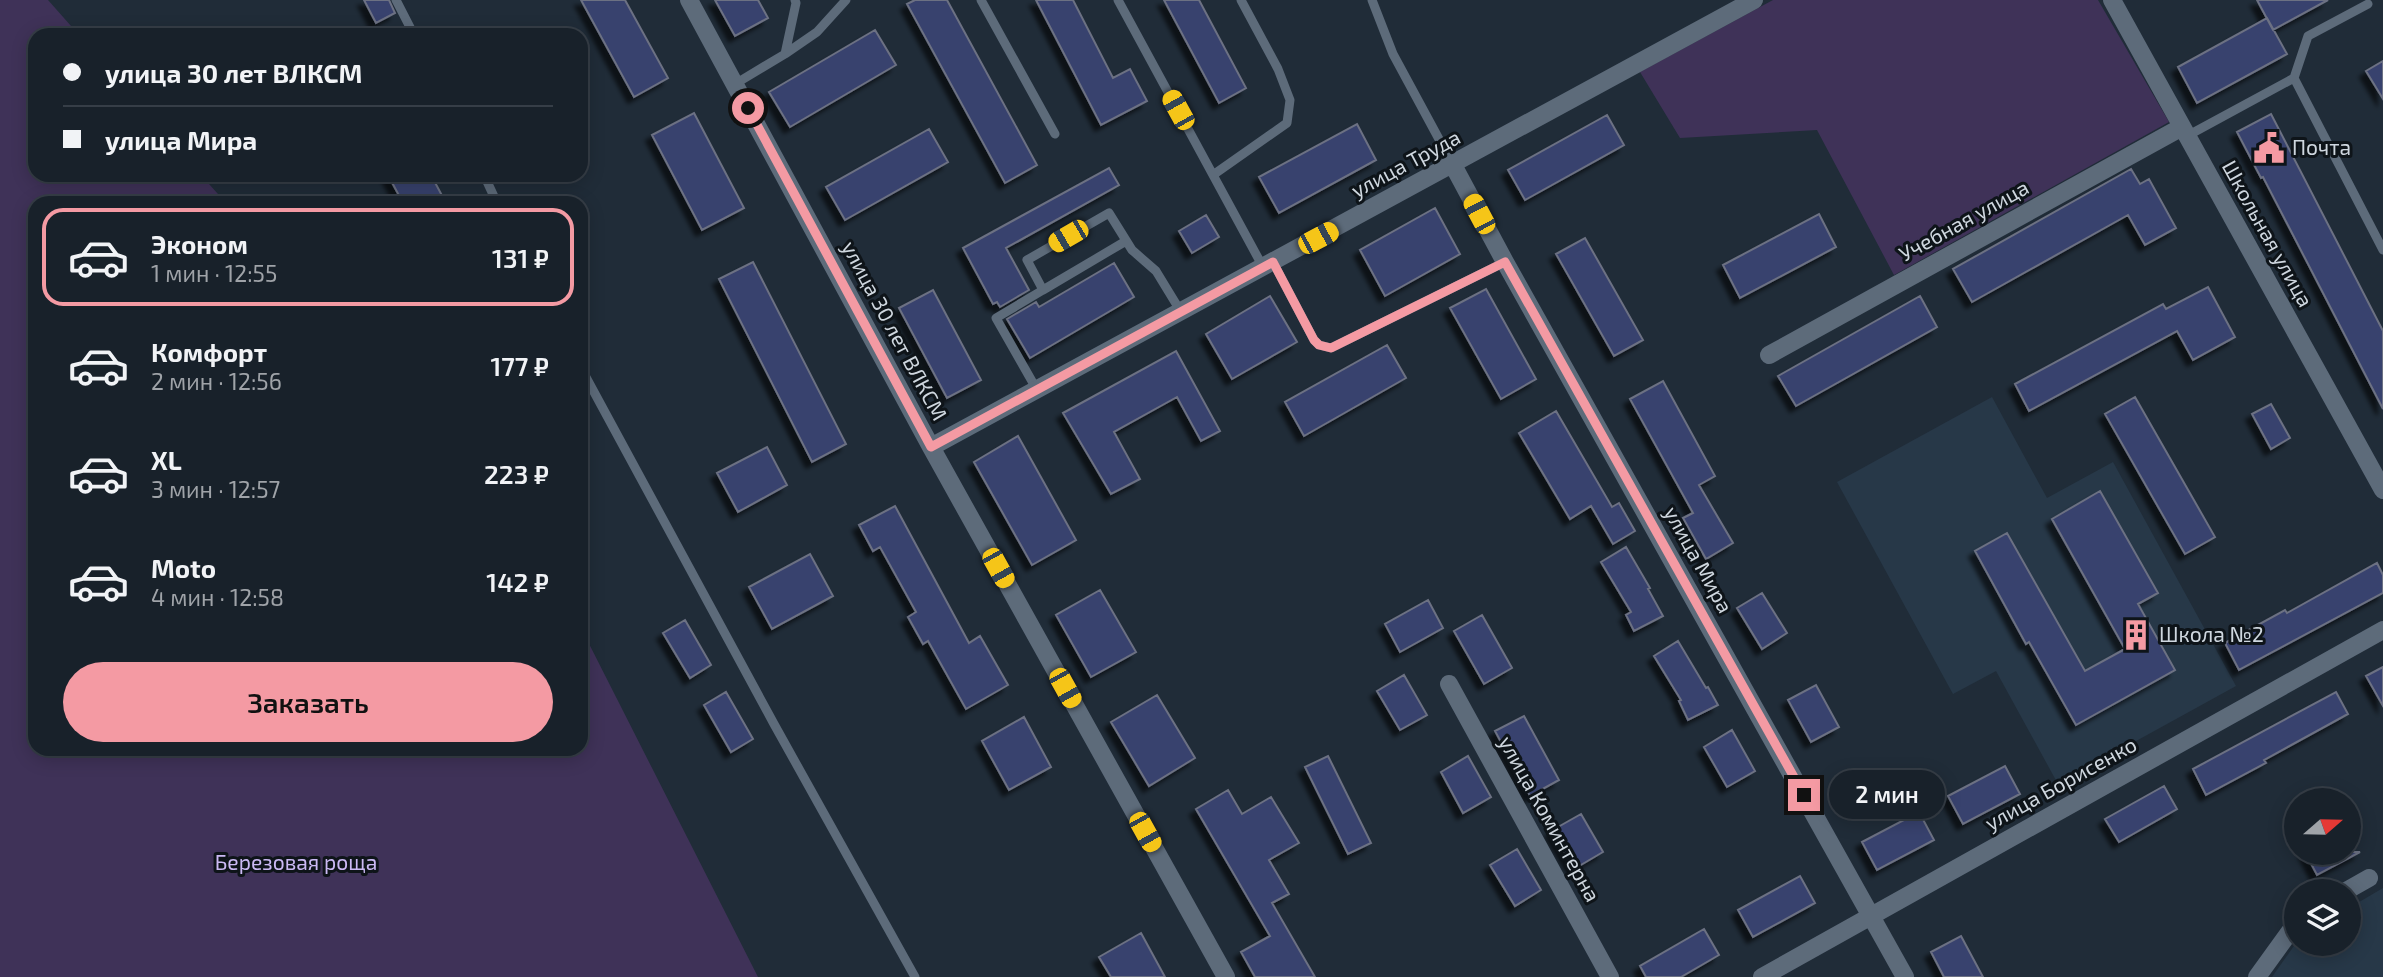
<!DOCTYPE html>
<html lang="ru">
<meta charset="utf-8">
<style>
body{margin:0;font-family:"Exo 2",sans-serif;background:#252e36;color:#f1f3f6;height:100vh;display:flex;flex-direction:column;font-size:26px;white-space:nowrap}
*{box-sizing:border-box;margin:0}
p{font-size:23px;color:#9fa3a8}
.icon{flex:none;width:38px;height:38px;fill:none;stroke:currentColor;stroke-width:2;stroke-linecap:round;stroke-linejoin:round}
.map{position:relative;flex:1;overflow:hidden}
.details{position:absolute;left:28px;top:196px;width:560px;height:560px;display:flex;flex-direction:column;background:#18212a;border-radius:21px;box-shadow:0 4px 18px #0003,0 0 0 2px #363e47}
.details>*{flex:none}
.banner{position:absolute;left:28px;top:28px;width:560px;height:154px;border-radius:21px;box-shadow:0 4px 18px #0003,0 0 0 2px #363e47;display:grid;align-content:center;height:154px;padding:0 35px;background:#18212a}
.needle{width:46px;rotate:70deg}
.fabs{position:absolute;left:2284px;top:788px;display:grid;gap:14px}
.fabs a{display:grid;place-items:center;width:77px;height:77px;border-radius:50%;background:#18212a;box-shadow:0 4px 18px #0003,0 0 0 2px #363e47;font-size:35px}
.end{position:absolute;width:32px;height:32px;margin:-16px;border:9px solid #f49aa3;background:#111;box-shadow:0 0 0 4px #111}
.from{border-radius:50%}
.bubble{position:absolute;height:49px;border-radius:24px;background:#18212a;box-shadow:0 4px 18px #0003,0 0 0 2px #363e47;font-size:23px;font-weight:600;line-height:49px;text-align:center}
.car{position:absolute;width:21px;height:42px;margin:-21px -10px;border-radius:9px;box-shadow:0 0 5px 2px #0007;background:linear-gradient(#f5c518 24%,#345 0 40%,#f5c518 0 76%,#345 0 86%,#f5c518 0)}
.banner b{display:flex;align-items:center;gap:24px;height:66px;font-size:26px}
.banner b+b{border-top:2px solid #363e47}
.banner i{width:18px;height:18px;background:#f1f3f6}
ul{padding:12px 0 0;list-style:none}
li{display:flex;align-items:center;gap:21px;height:98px;margin:0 14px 10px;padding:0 21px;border:4px solid transparent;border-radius:21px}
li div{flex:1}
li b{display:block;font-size:26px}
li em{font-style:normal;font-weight:600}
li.current{border-color:#f49aa3}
li>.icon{width:63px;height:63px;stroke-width:1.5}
.primary-button{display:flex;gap:14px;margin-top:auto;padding:14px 35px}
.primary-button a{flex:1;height:80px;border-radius:42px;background:#f49aa3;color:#111;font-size:28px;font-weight:600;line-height:80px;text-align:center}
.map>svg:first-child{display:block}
</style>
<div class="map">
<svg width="2383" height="977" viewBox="0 0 2383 977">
<defs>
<filter id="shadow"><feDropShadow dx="-6" dy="6" stdDeviation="2" flood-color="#0009"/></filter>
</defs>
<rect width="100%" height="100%" fill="#202c38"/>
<!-- built -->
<path fill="#273848" d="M 1992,397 L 2047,498 L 2113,462 L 2236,686 L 2058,784 L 1996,671 L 1953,694 L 1837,482 Z
M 2383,888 L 2383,977 L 2272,977 L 2296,943 L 2348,943 L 2349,908 Z"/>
<!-- green -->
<path fill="#3f3258" d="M 0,0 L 48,0 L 79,35 L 35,35 L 35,175 L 201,175 L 226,203 L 35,203 L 35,749 L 581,749 L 581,628 L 758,977 L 0,977 Z
M 1773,0 L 2098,0 L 2169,122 L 1894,275 L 1817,130 L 1680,138 L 1640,72 Z"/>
<!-- building -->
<path fill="#39426e" stroke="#6c7183" stroke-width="2" filter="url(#shadow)" d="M 364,0 L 389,0 L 395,13 L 376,23 Z
M 581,0 L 625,0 L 668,78 L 634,97 Z
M 715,0 L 758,0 L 768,18 L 735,36 Z
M 915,0 L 947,0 L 1037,165 L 1005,183 L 907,4 Z
M 1036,0 L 1073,0 L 1113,78 L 1130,69 L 1147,101 L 1101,125 Z
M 1164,0 L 1199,0 L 1246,88 L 1219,103 Z
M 2257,0 L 2328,0 L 2273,30 Z
M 2267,18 L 2287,54 L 2197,103 L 2178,67 Z
M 875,30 L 896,65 L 790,127 L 769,92 Z
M 2383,61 L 2383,99 L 2366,71 Z
M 694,113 L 744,208 L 702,230 L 652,135 Z
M 2271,114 L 2383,331 L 2383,409 L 2263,177 L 2261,178 L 2237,132 Z
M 1607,115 L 1624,145 L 1525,200 L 1508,170 Z
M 1357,124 L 1376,160 L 1279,213 L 1259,177 Z
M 929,129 L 948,162 L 845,220 L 826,187 Z
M 1109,168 L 1119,185 L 1006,248 L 1029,290 L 1000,307 L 997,302 L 993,304 L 963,248 Z
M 2131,169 L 2140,184 L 2149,179 L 2176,228 L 2145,245 L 2128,215 L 1972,302 L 1953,269 Z
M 388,175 L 431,175 L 446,203 L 403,203 Z
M 1435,208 L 1460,254 L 1385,296 L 1360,250 Z
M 1819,214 L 1836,247 L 1740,298 L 1723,265 Z
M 1206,215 L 1219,237 L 1192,253 L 1179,231 Z
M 1585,238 L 1643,340 L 1614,356 L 1556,254 Z
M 753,262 L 846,444 L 812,462 L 719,279 Z
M 1114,263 L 1134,297 L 1030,358 L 1007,319 L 1036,302 L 1039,307 Z
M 2208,287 L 2235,337 L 2193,360 L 2177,331 L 2029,411 L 2015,384 L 2163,304 L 2166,309 Z
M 1486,289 L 1536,379 L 1501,399 L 1450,308 Z
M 933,290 L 981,380 L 947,398 L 899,308 Z
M 1270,296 L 1297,342 L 1232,379 L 1206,334 Z
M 1920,296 L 1937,327 L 1796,406 L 1778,376 Z
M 1387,345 L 1406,378 L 1304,436 L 1285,402 Z
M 1176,351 L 1220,431 L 1201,441 L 1177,397 L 1114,432 L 1140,479 L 1111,494 L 1063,413 Z
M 1663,381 L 1715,476 L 1699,485 L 1733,543 L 1706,559 L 1683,518 L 1693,513 L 1630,399 Z
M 2135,397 L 2215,537 L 2185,554 L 2105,414 Z
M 2271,404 L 2290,438 L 2271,449 L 2252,414 Z
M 1556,411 L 1612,507 L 1619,503 L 1635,531 L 1613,544 L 1591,506 L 1570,519 L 1519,433 Z
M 1018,436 L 1076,540 L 1032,565 L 974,462 Z
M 767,447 L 787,485 L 738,512 L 717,473 Z
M 2100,491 L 2158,593 L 2138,604 L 2175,670 L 2076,725 L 2029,642 L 2026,644 L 1975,551 L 2007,533 L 2085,671 L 2125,649 L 2052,519 Z
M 895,506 L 969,643 L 980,636 L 1008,685 L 966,709 L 928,641 L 923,644 L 908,617 L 916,612 L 880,547 L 873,551 L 859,525 Z
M 1626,547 L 1650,588 L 1648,589 L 1663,616 L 1634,631 L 1626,615 L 1631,612 L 1601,562 Z
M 810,554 L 833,596 L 772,629 L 749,587 Z
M 2377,563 L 2383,575 L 2383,593 L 2239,670 L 2225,643 L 2285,610 L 2287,613 Z
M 1100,590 L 1136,652 L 1091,677 L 1056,615 Z
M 1762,593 L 1787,633 L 1762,649 L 1737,608 Z
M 1428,600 L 1443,628 L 1400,652 L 1385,624 Z
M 1482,615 L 1512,668 L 1484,684 L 1454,631 Z
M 685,620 L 711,665 L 690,678 L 663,633 Z
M 1678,641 L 1706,688 L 1708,687 L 1718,705 L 1688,720 L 1679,701 L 1681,700 L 1654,656 Z
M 2383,667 L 2383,706 L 2366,676 Z
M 1404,675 L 1427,715 L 1400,730 L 1377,691 Z
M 1816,685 L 1839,727 L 1811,742 L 1788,700 Z
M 726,692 L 753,739 L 731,752 L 704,705 Z
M 2336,692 L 2348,714 L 2264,760 L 2266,763 L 2206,795 L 2193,769 Z
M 1157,695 L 1195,758 L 1149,786 L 1111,722 Z
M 1524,716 L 1559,780 L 1530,796 L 1495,731 Z
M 1024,717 L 1051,767 L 1009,790 L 982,741 Z
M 1732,730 L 1755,771 L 1727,787 L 1704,747 Z
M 1328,756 L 1371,843 L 1348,854 L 1305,767 Z
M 1468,756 L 1491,797 L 1463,813 L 1441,772 Z
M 2005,766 L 2020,794 L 1963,824 L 1948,796 Z
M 2164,786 L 2177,809 L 2119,842 L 2105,819 Z
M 1228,790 L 1242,814 L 1271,797 L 1299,843 L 1269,860 L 1289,894 L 1272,903 L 1315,977 L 1255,977 L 1241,952 L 1270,936 L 1196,809 Z
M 1919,812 L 1934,840 L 1877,870 L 1862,842 Z
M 1581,814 L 1603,852 L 1574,869 L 1551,831 Z
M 1517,849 L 1541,890 L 1515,906 L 1490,865 Z
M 2305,852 L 2360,852 L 2317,875 Z
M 1800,876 L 1815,903 L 1753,937 L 1738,910 Z
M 1704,929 L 1719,955 L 1681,977 L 1646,977 L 1640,966 Z
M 1141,933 L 1165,977 L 1111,977 L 1099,957 Z
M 1961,936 L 1983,977 L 1944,977 L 1931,952 Z"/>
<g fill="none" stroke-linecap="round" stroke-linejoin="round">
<!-- lane -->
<path stroke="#5d6b7a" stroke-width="9" d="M 396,0 L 414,35
M 981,0 L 1055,134
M 1118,0 L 1263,267
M 1372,0 L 1393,54 L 1453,165
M 785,54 L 796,3 L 795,0
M 2294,78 L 2383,250
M 735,84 L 785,54 L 817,32 L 846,0
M 2187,136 L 2294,78 L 2308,36 L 2368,4
M 484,175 L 497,203
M 1213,175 L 1287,123 L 1290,100 L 1278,69 L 1241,0
M 1273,262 L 1314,340 L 1319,345 L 1331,348 L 1505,262
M 1043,290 L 1126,241
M 581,368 L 774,724 L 915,977
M 1037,390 L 996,318 L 1043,290 L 1027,260 L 1109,213 L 1132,250 L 1156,271 L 1181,312"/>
<!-- street -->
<path stroke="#5d6b7a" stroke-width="18" d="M 689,0 L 931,447 L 1226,977
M 2112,0 L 2383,490
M 1453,165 L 1505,262 L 1905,977
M 1769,355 L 2182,127
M 931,447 L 1754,0
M 1449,684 L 1610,977
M 2346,891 L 2369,878
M 1762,977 L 2383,630
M 2257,977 L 2296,923"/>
</g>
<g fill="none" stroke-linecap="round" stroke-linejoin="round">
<!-- route -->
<path stroke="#f49aa3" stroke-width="9" d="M 748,108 L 931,447 L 1273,262 L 1314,340 L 1319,345 L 1331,348 L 1505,262 L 1804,795"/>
</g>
<!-- icons -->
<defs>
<symbol id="civic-bare" viewBox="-9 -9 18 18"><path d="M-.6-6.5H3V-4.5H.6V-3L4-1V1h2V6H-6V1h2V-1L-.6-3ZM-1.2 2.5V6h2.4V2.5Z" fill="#f49aa3" stroke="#0e1419" stroke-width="2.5" paint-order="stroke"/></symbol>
<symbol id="building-bare" viewBox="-9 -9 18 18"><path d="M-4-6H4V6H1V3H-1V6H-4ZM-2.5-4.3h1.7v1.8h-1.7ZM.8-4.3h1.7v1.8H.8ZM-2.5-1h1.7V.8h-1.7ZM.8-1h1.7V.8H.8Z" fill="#f49aa3" stroke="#0e1419" stroke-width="2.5" paint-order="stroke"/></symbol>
</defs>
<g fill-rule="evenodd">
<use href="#civic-bare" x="2247" y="126" width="44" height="44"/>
<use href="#building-bare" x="2114" y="613" width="44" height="44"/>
</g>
<g text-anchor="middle" stroke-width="6" stroke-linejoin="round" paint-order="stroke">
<!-- poi labels -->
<g font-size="21" fill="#cfd7df" stroke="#0e1419" text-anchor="start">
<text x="2292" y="155">Почта</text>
<text x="2159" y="642">Школа №2</text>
</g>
<!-- street labels -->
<g font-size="21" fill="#cfd7df" stroke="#0e1419">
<text transform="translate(1406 164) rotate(-28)" y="7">улица Труда</text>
<text transform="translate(1964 221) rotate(-29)" y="7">Учебная улица</text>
<text transform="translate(2267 234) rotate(61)" y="7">Школьная улица</text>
<text transform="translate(894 331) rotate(62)" y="7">улица 30 лет ВЛКСМ</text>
<text transform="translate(1698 560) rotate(61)" y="7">улица Мира</text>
<text transform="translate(2061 784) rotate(-29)" y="7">улица Борисенко</text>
<text transform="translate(1549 819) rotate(61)" y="7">улица Коминтерна</text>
</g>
<!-- park labels -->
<g font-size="21" fill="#cbb9f4" stroke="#0e1419">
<text x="296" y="870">Березовая роща</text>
</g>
</g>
</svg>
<div class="fabs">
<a><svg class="needle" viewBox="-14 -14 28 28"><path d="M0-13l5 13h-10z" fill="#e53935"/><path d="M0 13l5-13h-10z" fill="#9fa3a8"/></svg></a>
<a><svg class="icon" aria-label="layers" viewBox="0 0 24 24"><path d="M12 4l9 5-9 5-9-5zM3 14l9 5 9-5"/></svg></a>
</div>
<i class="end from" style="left:748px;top:108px"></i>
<i class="end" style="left:1804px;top:795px"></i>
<div class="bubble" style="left:1829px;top:770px;width:116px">2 мин</div>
<i class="car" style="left:1178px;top:110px;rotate:331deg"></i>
<i class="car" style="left:1479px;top:214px;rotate:332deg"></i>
<i class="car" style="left:1068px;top:236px;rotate:240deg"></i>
<i class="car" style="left:1318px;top:238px;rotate:62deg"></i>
<i class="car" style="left:998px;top:568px;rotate:151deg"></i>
<i class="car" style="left:1065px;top:688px;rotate:151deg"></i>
<i class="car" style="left:1145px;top:832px;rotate:151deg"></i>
<div class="banner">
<b><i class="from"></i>улица 30 лет ВЛКСМ</b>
<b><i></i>улица Мира</b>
</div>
<section class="details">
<ul>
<li class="current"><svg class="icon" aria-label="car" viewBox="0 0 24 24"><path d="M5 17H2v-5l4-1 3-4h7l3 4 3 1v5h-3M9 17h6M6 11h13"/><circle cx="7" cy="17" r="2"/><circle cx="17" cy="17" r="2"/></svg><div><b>Эконом</b><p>1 мин · 12:55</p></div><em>131 ₽</em></li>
<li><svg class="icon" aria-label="car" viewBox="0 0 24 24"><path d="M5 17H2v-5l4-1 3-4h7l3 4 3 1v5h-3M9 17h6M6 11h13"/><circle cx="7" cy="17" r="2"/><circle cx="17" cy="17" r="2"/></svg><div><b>Комфорт</b><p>2 мин · 12:56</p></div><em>177 ₽</em></li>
<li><svg class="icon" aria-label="car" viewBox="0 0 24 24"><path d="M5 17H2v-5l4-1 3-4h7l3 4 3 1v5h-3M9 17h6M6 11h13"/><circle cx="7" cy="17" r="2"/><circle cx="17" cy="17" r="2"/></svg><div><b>XL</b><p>3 мин · 12:57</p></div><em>223 ₽</em></li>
<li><svg class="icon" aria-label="car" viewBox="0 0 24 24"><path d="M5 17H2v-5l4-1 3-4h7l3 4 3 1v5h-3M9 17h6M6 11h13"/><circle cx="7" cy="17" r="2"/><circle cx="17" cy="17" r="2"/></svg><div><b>Moto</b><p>4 мин · 12:58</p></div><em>142 ₽</em></li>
</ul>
<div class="primary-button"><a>Заказать</a></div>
</section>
</div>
